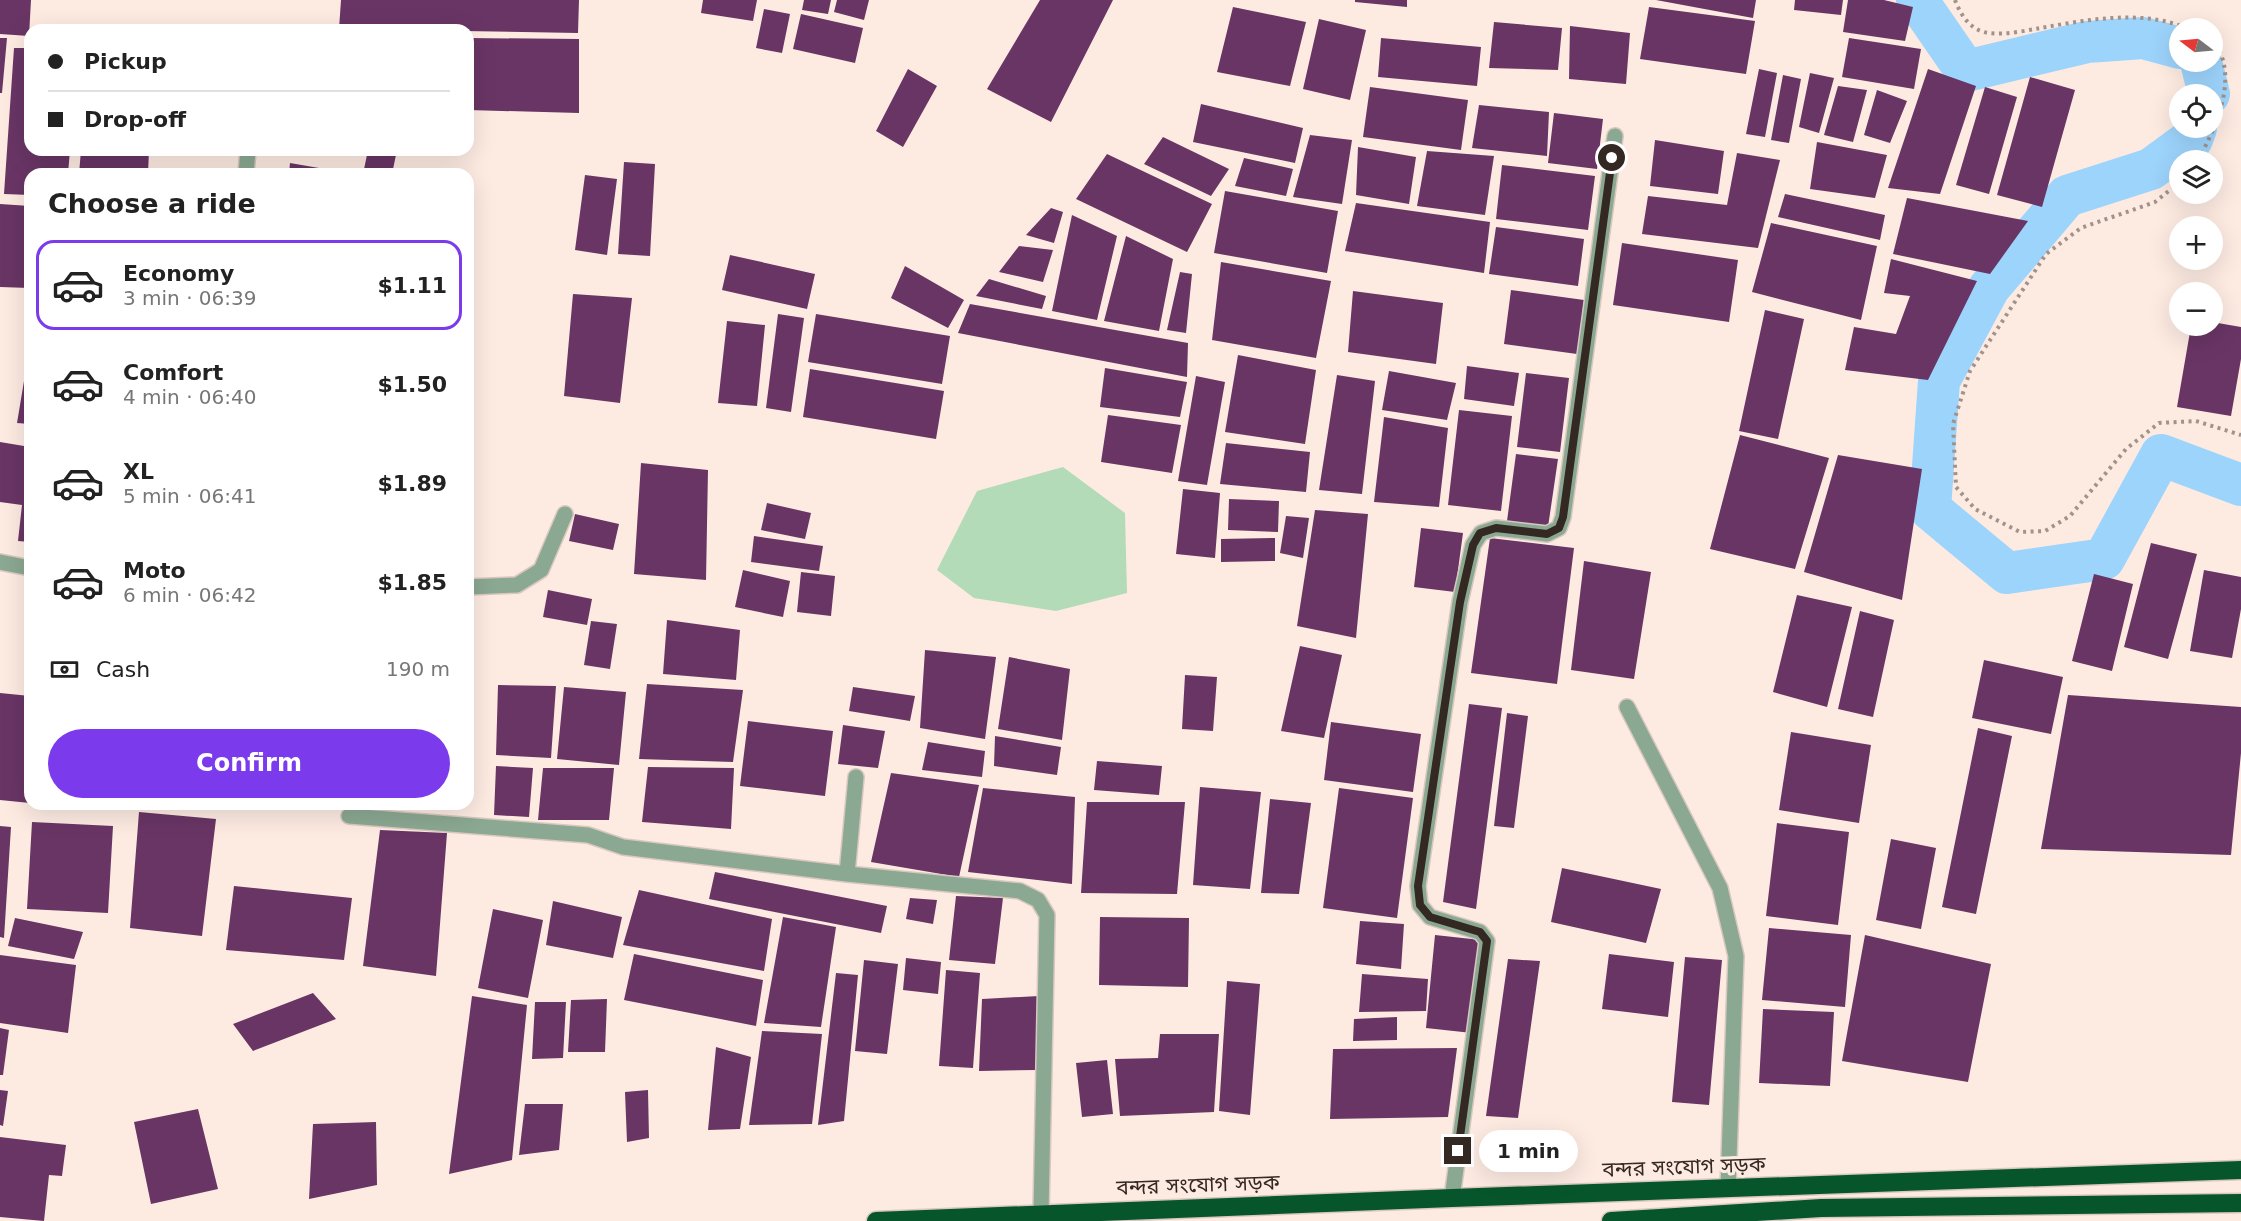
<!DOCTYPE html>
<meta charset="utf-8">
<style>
body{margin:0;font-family:"DejaVu Sans","Noto Sans Bengali",sans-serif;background:#f6f6f6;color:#222;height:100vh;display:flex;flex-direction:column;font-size:22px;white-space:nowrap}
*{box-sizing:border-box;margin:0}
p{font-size:20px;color:#767676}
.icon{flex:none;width:33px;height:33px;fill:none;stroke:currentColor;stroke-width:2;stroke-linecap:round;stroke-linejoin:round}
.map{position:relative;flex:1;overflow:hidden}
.sheet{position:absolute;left:24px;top:168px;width:450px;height:642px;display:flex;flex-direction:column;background:#fff;border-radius:18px;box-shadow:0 6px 24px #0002}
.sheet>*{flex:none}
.top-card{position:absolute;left:24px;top:24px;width:450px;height:132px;border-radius:18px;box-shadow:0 6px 24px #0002;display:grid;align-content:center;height:132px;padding:0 24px;background:#fff}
.needle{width:39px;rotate:286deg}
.fabs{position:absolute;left:2169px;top:18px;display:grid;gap:12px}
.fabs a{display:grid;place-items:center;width:54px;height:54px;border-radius:50%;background:#fff;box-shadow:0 6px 24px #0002;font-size:30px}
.end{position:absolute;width:27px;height:27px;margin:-14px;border:8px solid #332822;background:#fff;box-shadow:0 0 0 3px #fff}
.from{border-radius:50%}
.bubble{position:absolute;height:42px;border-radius:21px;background:#fff;box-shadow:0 6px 24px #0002;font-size:20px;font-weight:600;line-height:42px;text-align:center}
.top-card b{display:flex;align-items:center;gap:21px;height:57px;font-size:22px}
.top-card b+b{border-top:2px solid #e0e0e0}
.top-card i{width:15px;height:15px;background:#222}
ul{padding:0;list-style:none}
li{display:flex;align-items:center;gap:18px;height:90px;margin:0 12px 9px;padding:0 12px;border:3px solid transparent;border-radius:18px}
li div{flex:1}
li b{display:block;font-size:22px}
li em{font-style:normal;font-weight:600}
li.active{border-color:#7c3aed}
li>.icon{width:54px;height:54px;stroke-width:1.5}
h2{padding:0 24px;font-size:27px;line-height:72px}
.pay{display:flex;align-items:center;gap:15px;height:66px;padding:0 24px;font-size:22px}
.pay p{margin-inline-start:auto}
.action{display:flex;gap:12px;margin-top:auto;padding:12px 24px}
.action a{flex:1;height:69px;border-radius:36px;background:#7c3aed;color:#fff;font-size:24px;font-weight:600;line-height:69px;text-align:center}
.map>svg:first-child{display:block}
</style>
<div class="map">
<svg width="2241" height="1221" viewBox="0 0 2241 1221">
<rect width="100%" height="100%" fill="#fdebe2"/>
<!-- green -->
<path fill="#b3dbb7" d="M 1063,467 L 1125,513 L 1127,593 L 1056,611 L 974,598 L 937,570 L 977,491 Z"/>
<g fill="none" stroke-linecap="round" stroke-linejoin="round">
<!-- canal -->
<path stroke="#9dd4fc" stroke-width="42" d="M 1917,0 L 1966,71 L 2087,42 L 2143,38 L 2180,48
M 2201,62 L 2209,94
M 2196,128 L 2192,139 L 2151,169 L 2067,196 L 1989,288 L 1939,381 L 1930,509 L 2007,573 L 2104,559 L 2161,455 L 2241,485"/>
</g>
<!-- building -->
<path fill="#693565" d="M 0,0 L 31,0 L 29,36 L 0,34 Z
M 341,0 L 579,0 L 578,33 L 339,29 Z
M 703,0 L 757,0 L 753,21 L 701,13 Z
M 804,0 L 831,0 L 828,14 L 802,10 Z
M 837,0 L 869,0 L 864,20 L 834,12 Z
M 1040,0 L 1113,0 L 1051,122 L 987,89 Z
M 1355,0 L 1407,0 L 1407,7 L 1355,2 Z
M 1656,0 L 1756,0 L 1753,18 Z
M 1795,0 L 1843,0 L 1841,15 L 1794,10 Z
M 1848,0 L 1884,0 L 1913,7 L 1905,41 L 1843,32 Z
M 1233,7 L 1306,22 L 1290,86 L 1217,72 Z
M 1649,7 L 1755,21 L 1746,74 L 1640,59 Z
M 764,9 L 790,14 L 782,53 L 756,48 Z
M 801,14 L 863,28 L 855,63 L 793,49 Z
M 1319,19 L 1366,30 L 1350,100 L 1303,89 Z
M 1494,22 L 1562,28 L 1558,70 L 1489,68 Z
M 1570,26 L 1630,33 L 1626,84 L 1569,79 Z
M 0,38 L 7,38 L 2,93 L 0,93 Z
M 468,38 L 579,39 L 579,113 L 468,110 Z
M 1381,38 L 1481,47 L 1477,86 L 1378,77 Z
M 1849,38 L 1921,49 L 1914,89 L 1842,77 Z
M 14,48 L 30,48 L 30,150 L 70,150 L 68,174 L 30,174 L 30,195 L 4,194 Z
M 908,69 L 937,86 L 903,147 L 876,131 Z
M 1759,69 L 1777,73 L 1765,137 L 1746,134 Z
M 1928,69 L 1976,86 L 1940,194 L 1888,188 Z
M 1810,73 L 1834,78 L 1819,133 L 1799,127 Z
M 1783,75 L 1801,79 L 1789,143 L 1771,140 Z
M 2030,77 L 2075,90 L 2042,207 L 1997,195 Z
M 1838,86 L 1867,90 L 1853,142 L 1824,135 Z
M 1370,87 L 1468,100 L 1461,150 L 1363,137 Z
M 1985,87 L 2017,97 L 1989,194 L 1956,185 Z
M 1877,90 L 1907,101 L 1890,143 L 1864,135 Z
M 1201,104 L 1303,128 L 1295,163 L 1193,142 Z
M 1479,105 L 1549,112 L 1547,156 L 1472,148 Z
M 1554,113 L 1603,119 L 1597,169 L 1548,163 Z
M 1310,135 L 1352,140 L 1342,204 L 1293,197 Z
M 1163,137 L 1229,169 L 1211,196 L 1144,164 Z
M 1655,140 L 1724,151 L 1718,194 L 1650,186 Z
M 1817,142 L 1887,155 L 1875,198 L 1810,189 Z
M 1358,147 L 1416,157 L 1409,204 L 1356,195 Z
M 81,150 L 149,150 L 148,174 L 79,174 Z
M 368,150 L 397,150 L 392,174 L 363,174 Z
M 1427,151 L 1494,156 L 1485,215 L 1417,206 Z
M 1737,153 L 1780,160 L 1758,248 L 1642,234 L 1648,196 L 1727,205 Z
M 1107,154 L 1212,204 L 1187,252 L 1076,199 Z
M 1244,158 L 1293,169 L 1286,196 L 1235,186 Z
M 624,162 L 655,164 L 650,256 L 618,254 Z
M 290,163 L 348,173 L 348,174 L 289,174 Z
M 1502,165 L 1595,176 L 1588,230 L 1496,219 Z
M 585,175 L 617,179 L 607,255 L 575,250 Z
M 1225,191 L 1338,211 L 1327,273 L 1214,253 Z
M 1785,194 L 1885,215 L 1880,240 L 1778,217 Z
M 1907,198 L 2028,221 L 1990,274 L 1893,254 Z
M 1356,203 L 1490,222 L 1484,273 L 1345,251 Z
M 0,204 L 30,206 L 30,288 L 0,287 Z
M 1051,208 L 1063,212 L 1054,243 L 1026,235 Z
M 1072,215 L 1117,236 L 1097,320 L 1052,311 Z
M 1771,223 L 1877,246 L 1861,320 L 1752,292 Z
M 1496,227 L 1584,239 L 1578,286 L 1489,274 Z
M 1126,236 L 1173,259 L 1159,331 L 1104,321 Z
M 1622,243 L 1738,260 L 1729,322 L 1613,305 Z
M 1019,246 L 1053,250 L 1043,282 L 999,272 Z
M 730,255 L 815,274 L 807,309 L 722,290 Z
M 1891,259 L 1977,281 L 1928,380 L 1845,370 L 1854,327 L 1896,334 L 1910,296 L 1884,293 Z
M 1221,262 L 1331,281 L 1316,358 L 1212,340 Z
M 905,266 L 964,300 L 948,328 L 891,298 Z
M 1180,272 L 1192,274 L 1186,333 L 1167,330 Z
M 989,279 L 1046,296 L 1042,309 L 976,296 Z
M 1511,290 L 1584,300 L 1577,354 L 1504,344 Z
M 1353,291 L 1443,303 L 1436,364 L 1348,352 Z
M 573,294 L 632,298 L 620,403 L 564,396 Z
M 970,304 L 1188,343 L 1187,377 L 958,333 Z
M 1765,310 L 1804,319 L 1778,439 L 1739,431 Z
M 778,314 L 804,318 L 791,412 L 766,408 Z
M 816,314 L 950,336 L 942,384 L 808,362 Z
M 727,321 L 765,325 L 757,406 L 718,403 Z
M 2212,322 L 2241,327 L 2241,359 L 2231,416 L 2177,407 L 2191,326 L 2212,326 Z
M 29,351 L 30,351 L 30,424 L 17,423 Z
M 1238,355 L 1316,370 L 1305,444 L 1225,432 Z
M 1467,366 L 1519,373 L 1514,406 L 1464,399 Z
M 1105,368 L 1187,382 L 1180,417 L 1100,407 Z
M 810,369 L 944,391 L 936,439 L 803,417 Z
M 1389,371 L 1456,383 L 1447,420 L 1382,410 Z
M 1526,373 L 1569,378 L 1560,452 L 1517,447 Z
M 1337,375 L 1375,381 L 1362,494 L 1319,490 Z
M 1196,376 L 1225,382 L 1207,485 L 1178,481 Z
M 1459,410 L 1512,416 L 1501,511 L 1448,505 Z
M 1108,415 L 1181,425 L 1172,473 L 1101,462 Z
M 1384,417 L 1448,428 L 1439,507 L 1374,502 Z
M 1740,435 L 1829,458 L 1795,569 L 1710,549 Z
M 0,442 L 30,447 L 30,542 L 18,541 L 22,505 L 0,502 Z
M 1226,443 L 1310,452 L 1306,492 L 1220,484 Z
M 1516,454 L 1558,459 L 1548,527 L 1507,521 Z
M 1838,455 L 1922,469 L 1902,600 L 1804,572 Z
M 641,463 L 708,470 L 706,580 L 634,574 Z
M 1183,489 L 1220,493 L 1215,558 L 1176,554 Z
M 1229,499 L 1279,501 L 1278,532 L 1228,530 Z
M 767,503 L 811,513 L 805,539 L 761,530 Z
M 1315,510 L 1368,514 L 1356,638 L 1297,626 Z
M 575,514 L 619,524 L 613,550 L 569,541 Z
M 1286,516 L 1309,518 L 1303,558 L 1280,553 Z
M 1421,528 L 1463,533 L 1455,592 L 1414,587 Z
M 754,536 L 823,546 L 819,571 L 751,562 Z
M 1275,538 L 1275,561 L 1221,562 L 1221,539 Z
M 1490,538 L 1574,548 L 1557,684 L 1471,673 Z
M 2151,543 L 2197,554 L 2168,659 L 2124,647 Z
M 1584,561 L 1651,572 L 1634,679 L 1571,670 Z
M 743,570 L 790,581 L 783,617 L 735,607 Z
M 2204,570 L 2241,577 L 2241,609 L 2232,658 L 2190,651 Z
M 801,572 L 835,576 L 831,616 L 797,612 Z
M 2094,574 L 2133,584 L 2112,671 L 2072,661 Z
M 548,590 L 592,599 L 587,625 L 543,617 Z
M 1797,595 L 1852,607 L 1827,707 L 1773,692 Z
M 1860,611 L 1894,620 L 1873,717 L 1838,709 Z
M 667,620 L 740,630 L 736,680 L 663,674 Z
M 591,621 L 617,624 L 610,669 L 584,665 Z
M 1300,646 L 1342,655 L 1324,738 L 1281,731 Z
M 925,650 L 996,657 L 985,739 L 920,728 Z
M 1009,657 L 1070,669 L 1062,740 L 998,729 Z
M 1984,660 L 2063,677 L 2051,734 L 1972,718 Z
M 1185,675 L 1217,677 L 1213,731 L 1182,729 Z
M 647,684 L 743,690 L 733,762 L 639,759 Z
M 498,685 L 556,686 L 551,758 L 496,755 Z
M 564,687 L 626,692 L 619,765 L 557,759 Z
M 853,687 L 915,696 L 910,721 L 849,711 Z
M 0,693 L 30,696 L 30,803 L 0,800 Z
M 2068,695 L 2241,707 L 2241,753 L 2231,855 L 2041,849 Z
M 1469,704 L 1502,708 L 1476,909 L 1443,902 Z
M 1507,713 L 1528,716 L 1514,828 L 1494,826 Z
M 748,721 L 833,731 L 825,796 L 740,786 Z
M 1331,722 L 1421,734 L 1413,792 L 1324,780 Z
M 843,725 L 885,731 L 878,768 L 838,764 Z
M 1978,728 L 2012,736 L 1976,914 L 1942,907 Z
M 1791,732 L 1871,745 L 1859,823 L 1779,810 Z
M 995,736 L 1061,747 L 1057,775 L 994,766 Z
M 928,742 L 985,751 L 982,777 L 922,770 Z
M 1097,761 L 1162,766 L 1159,795 L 1094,790 Z
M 496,766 L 533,768 L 529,817 L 494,815 Z
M 648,767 L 734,768 L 731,829 L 642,822 Z
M 543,768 L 614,768 L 609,820 L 538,820 Z
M 891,773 L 979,785 L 959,877 L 871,862 Z
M 1200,787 L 1261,792 L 1250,889 L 1193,885 Z
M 983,788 L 1075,797 L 1072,884 L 968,872 Z
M 1339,788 L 1413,798 L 1397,918 L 1323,908 Z
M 1270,799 L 1311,803 L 1299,894 L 1261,893 Z
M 1087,802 L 1185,802 L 1177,894 L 1081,893 Z
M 372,804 L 451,804 L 450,810 L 372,810 Z
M 139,812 L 216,819 L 202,936 L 130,928 Z
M 32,822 L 113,826 L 108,913 L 27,909 Z
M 1777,823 L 1849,832 L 1838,925 L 1766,916 Z
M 0,826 L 11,827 L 4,938 L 0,937 Z
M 380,830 L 447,833 L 436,976 L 363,966 Z
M 1891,839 L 1936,848 L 1921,929 L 1876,920 Z
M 1562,868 L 1661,889 L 1646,943 L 1551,922 Z
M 715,872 L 887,906 L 881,933 L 709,899 Z
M 234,886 L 352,898 L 344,960 L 226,950 Z
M 639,890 L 772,919 L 764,971 L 623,945 Z
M 956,896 L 1003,898 L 995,964 L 949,960 Z
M 910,898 L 937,900 L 933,924 L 906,919 Z
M 553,901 L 622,917 L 613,958 L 546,945 Z
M 493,909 L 543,920 L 528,998 L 478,988 Z
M 783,917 L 836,927 L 821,1027 L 764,1023 Z
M 1100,917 L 1189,918 L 1188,987 L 1099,985 Z
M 15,918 L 83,932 L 74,959 L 8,946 Z
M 1360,921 L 1404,924 L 1401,969 L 1356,964 Z
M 1769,928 L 1851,935 L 1845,1007 L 1762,1000 Z
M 1435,935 L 1481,940 L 1472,1033 L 1426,1028 Z
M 1865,935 L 1991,964 L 1968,1082 L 1842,1061 Z
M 634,954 L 763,980 L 756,1026 L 624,1000 Z
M 1609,954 L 1674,962 L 1668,1017 L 1602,1009 Z
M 0,955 L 76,965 L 68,1033 L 0,1023 Z
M 1685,957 L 1722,960 L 1709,1105 L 1672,1102 Z
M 906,958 L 941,962 L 938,994 L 903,990 Z
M 1508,959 L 1540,961 L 1518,1118 L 1486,1116 Z
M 864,960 L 898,964 L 887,1054 L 855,1051 Z
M 946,970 L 980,973 L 973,1068 L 939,1066 Z
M 836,973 L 858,975 L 844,1121 L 818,1125 Z
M 1362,974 L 1428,979 L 1426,1011 L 1359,1012 Z
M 1227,981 L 1260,984 L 1250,1115 L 1219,1111 Z
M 313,993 L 336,1019 L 253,1051 L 233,1024 Z
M 472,996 L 527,1005 L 512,1160 L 449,1174 Z
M 1039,996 L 1037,1070 L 979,1071 L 982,999 Z
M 607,999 L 605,1052 L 568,1052 L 571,1000 Z
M 535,1002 L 566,1002 L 563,1058 L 532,1059 Z
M 1763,1009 L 1834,1012 L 1830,1086 L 1759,1083 Z
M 1397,1017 L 1397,1040 L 1353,1041 L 1354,1019 Z
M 0,1028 L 9,1030 L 3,1075 L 0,1075 Z
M 762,1031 L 822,1034 L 812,1124 L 749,1125 Z
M 1160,1034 L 1219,1034 L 1214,1112 L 1120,1116 L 1115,1059 L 1158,1058 Z
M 716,1047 L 751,1057 L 740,1129 L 708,1130 Z
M 1457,1048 L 1448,1117 L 1330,1119 L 1333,1049 Z
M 1107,1060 L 1113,1114 L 1082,1117 L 1076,1063 Z
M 0,1090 L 8,1091 L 3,1126 L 0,1125 Z
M 648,1090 L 649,1138 L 627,1142 L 625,1092 Z
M 525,1104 L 563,1104 L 559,1150 L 519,1155 Z
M 198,1109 L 218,1189 L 151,1204 L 134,1122 Z
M 376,1122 L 377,1185 L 309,1199 L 313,1124 Z
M 0,1137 L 66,1145 L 62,1176 L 49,1175 L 44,1221 L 0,1217 Z"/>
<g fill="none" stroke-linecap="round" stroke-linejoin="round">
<defs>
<path id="street" d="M 246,174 L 248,150
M 0,562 L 30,568
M 468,587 L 517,585 L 541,570 L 565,514
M 1627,707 L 1720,888 L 1736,956 L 1728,1188
M 349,816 L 588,835 L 623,847 L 847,874 L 1020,891 L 1038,900 L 1047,915 L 1041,1214
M 847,874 L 856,777
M 1452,1198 L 1487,941 L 1480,932 L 1430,917 L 1420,905 L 1418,886 L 1460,602 L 1473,545 L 1481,533 L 1496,528 L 1547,534 L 1559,528 L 1563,517 L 1615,136"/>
<path id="highway" d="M 876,1221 L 1452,1198 L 2241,1170
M 1611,1221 L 1821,1208 L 2241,1203"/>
</defs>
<!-- street casing -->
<use href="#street" stroke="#d9c8bf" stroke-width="18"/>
<!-- highway casing -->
<use href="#highway" stroke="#d9c8bf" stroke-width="21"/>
<!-- path -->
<path stroke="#a1928a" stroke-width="4" stroke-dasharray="3 4.5" stroke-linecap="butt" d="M 1955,0 C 1961,16 1971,31 1989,33 C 2005,35 2024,31 2040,28 C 2087,20 2141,9 2186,28
M 2198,160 C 2216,128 2241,73 2212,40
M 2180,182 L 2155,202 L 2081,228 L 2046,254 L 1970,371 L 1953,424 L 1956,487 L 1975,509 L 2020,532 L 2045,531 L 2070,516 L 2126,449 L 2159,423 L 2196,421 L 2241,435"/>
<!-- street -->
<use href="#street" stroke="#8ba892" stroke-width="15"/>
<!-- highway -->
<use href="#highway" stroke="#07562b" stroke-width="18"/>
</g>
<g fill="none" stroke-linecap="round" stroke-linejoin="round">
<!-- route -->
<path stroke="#332822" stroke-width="8" d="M 1458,1151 L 1487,941 L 1480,932 L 1430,917 L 1420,905 L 1418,886 L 1460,602 L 1473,545 L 1480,533 L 1496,528 L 1547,534 L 1559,528 L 1563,517 L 1612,158"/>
</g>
<g text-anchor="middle" stroke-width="6" stroke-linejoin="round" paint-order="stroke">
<!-- street labels -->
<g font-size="21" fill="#332822" stroke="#fdebe2">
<text transform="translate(1684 1167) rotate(-2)" y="7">বন্দর সংযোগ সড়ক</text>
<text transform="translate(1198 1185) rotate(-2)" y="7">বন্দর সংযোগ সড়ক</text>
</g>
</g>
</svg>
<div class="fabs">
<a><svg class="needle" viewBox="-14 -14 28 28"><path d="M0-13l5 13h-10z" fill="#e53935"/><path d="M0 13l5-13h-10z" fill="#767676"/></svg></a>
<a><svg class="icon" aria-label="locate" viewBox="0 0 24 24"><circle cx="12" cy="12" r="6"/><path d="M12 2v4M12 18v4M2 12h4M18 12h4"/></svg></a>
<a><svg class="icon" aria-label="layers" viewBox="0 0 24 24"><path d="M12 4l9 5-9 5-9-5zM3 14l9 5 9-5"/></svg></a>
<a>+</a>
<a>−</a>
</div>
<i class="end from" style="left:1612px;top:158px"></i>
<i class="end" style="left:1458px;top:1151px"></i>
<div class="bubble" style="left:1479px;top:1130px;width:99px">1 min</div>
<div class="top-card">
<b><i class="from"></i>Pickup</b>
<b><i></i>Drop-off</b>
</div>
<section class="sheet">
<h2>Choose a ride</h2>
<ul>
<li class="active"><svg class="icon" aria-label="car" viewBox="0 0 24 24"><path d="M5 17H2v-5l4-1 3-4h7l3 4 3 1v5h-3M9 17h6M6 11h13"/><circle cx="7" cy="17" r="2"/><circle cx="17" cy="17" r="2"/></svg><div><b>Economy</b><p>3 min · 06:39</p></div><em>$1.11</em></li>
<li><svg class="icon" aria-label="car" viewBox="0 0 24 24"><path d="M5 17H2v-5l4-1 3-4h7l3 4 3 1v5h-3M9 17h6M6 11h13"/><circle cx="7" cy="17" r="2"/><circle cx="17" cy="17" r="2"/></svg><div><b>Comfort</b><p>4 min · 06:40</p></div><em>$1.50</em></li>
<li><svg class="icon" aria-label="car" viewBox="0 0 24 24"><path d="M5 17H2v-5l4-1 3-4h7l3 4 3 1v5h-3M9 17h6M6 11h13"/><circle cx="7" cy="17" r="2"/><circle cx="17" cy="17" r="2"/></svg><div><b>XL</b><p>5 min · 06:41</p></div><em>$1.89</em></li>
<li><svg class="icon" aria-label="car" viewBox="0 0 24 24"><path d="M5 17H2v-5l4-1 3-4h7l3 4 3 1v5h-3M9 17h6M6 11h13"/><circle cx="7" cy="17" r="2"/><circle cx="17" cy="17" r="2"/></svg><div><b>Moto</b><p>6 min · 06:42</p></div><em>$1.85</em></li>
</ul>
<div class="pay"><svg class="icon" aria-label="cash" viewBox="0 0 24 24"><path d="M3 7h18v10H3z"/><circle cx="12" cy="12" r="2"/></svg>Cash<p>190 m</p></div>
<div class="action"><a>Confirm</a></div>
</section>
</div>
